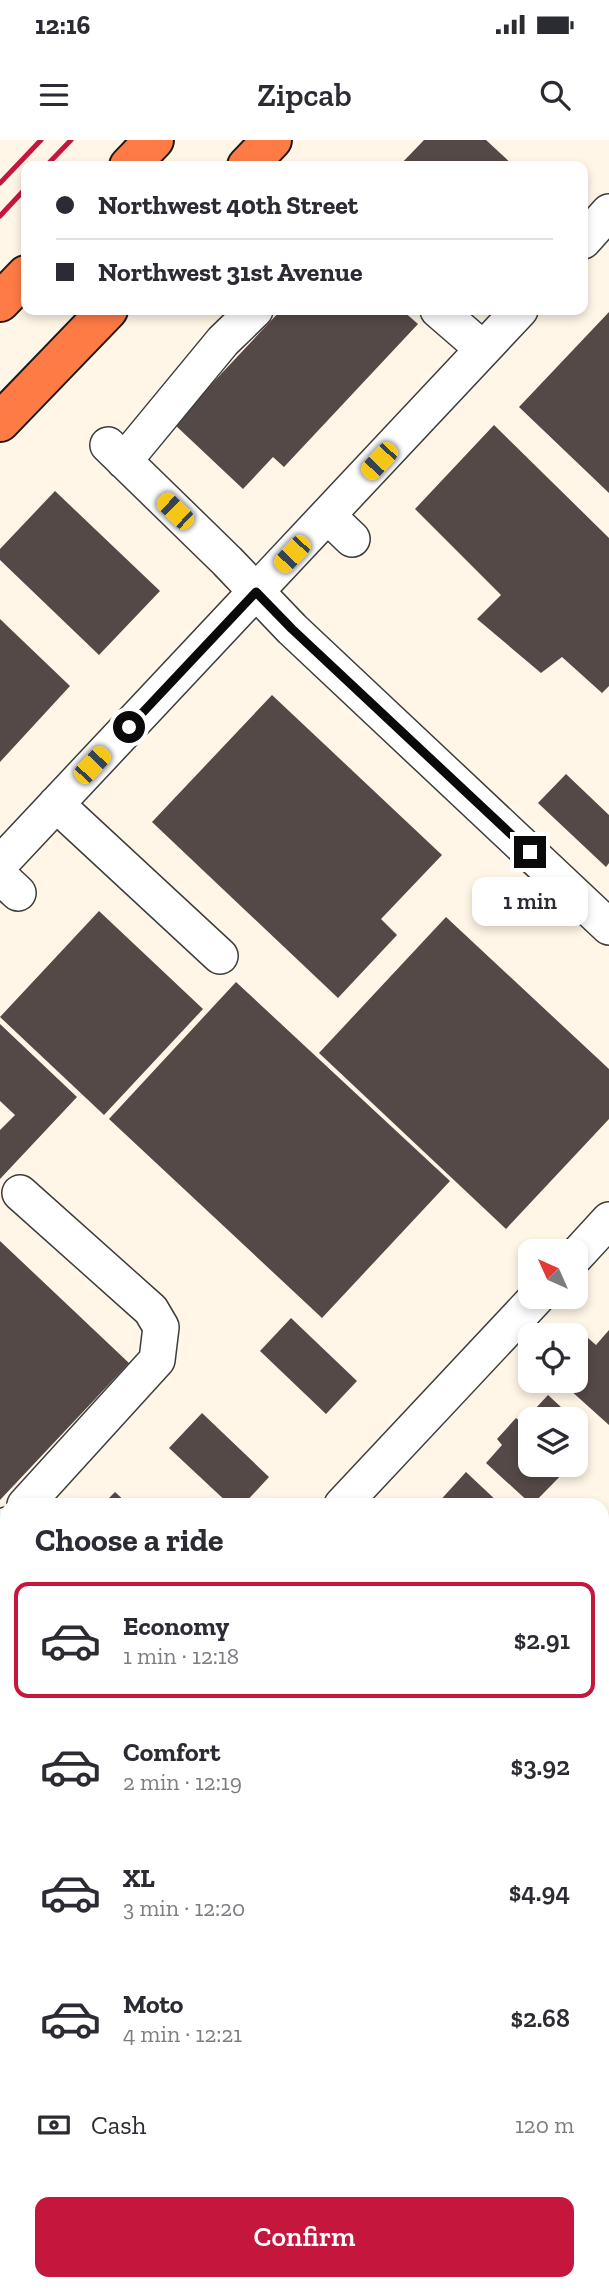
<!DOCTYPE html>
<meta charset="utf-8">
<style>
body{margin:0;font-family:"Zilla Slab",serif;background:#f7f7f7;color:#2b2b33;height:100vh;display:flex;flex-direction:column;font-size:26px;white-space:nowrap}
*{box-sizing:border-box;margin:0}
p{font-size:23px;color:#7c7c81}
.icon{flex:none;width:38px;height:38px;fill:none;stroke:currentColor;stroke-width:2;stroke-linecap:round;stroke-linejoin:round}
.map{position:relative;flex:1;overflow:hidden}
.sheet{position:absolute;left:0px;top:1358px;width:609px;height:793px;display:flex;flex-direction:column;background:#fff;border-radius:21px 21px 0 0;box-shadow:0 4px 10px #0003}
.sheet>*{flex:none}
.guide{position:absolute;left:21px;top:21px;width:567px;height:154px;border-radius:14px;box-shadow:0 4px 10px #0003;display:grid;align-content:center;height:154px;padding:0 35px;background:#fff}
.needle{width:46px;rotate:315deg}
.fabs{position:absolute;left:518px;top:1099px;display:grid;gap:14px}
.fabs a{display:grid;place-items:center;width:70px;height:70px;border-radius:14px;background:#fff;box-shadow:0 4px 10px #0003;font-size:35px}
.end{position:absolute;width:32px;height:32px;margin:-16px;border:9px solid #0a0a0a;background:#fff;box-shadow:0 0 0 4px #fff}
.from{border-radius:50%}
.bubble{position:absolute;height:49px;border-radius:14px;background:#fff;box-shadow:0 4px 10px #0003;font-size:23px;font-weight:600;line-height:49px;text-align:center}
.car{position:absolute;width:21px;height:42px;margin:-21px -10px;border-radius:9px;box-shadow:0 0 5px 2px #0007;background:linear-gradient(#f5c518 24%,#345 0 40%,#f5c518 0 76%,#345 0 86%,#f5c518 0)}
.guide b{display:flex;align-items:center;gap:24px;height:66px;font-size:26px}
.guide b+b{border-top:2px solid #e1e1e2}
.guide i{width:18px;height:18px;background:#2b2b33}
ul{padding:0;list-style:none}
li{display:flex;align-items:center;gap:21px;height:116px;margin:0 14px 10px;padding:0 21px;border:4px solid transparent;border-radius:14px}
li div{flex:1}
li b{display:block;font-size:26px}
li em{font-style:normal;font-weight:600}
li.active{border-color:#c5173d}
li>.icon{width:63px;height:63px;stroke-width:1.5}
h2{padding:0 35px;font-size:32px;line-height:84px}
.pay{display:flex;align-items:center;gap:18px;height:77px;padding:0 35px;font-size:26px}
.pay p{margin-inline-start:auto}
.button{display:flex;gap:14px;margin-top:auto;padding:14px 35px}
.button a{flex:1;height:80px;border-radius:14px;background:#c5173d;color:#fff;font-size:28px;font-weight:600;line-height:80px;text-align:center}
.status{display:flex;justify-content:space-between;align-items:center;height:49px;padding:0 35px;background:#fff;direction:ltr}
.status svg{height:19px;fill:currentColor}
header{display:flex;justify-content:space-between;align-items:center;height:91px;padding:0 35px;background:#fff;font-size:32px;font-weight:600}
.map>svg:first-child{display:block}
</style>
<div class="status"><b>12:16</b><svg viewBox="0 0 49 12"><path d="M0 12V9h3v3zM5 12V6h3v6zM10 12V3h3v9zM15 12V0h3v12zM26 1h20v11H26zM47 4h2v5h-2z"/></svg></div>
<header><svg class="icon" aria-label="menu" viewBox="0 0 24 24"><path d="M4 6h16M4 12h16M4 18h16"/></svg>Zipcab<svg class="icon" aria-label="search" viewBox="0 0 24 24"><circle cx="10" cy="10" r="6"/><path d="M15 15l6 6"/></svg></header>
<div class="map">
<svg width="609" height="2150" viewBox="0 0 609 2150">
<rect width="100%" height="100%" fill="#fff6e7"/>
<!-- building -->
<path fill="#544946" d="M 424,0 L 486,0 L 514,26 L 399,26 Z
M 281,170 L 402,170 L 418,184 L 284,327 L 273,317 L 243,349 L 174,284 Z
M 609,172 L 609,353 L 519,267 Z
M 494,285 L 609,398 L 609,546 L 602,553 L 562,517 L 541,533 L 477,479 L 501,455 L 415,369 Z
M 55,351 L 160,451 L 99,515 L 0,420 L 0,409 Z
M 0,479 L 70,546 L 0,622 Z
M 272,555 L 442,715 L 381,779 L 397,795 L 338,858 L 152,682 Z
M 566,634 L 609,675 L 609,723 L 606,727 L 538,663 Z
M 99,771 L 203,869 L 104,975 L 0,877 Z
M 446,777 L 609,929 L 609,979 L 506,1089 L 319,913 Z
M 236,842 L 450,1041 L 322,1178 L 109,979 Z
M 0,884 L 77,957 L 0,1039 L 0,990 L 15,975 L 0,961 Z
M 0,1101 L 129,1223 L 0,1360 Z
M 291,1178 L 357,1241 L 326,1274 L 260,1211 Z
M 609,1190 L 609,1285 L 560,1241 L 576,1241 L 576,1225 L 578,1223 L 576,1221 L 576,1212 L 588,1198 L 596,1205 Z
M 548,1255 L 574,1279 L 530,1279 L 530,1325 L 571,1325 L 532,1365 L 486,1323 L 502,1305 L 497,1299 L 516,1278 L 522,1283 Z
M 202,1273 L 269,1337 L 243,1365 L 230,1365 L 169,1308 Z
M 576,1281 L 587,1291 L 576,1304 L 584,1311 L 576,1320 Z
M 466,1332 L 499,1363 L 497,1365 L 436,1365 Z
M 115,1352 L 129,1365 L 102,1365 Z
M 609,1379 L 609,1442 L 602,1436 L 602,1387 Z
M 609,1794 L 609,1826 L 602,1820 L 602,1802 Z
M 0,1845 L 7,1851 L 7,1979 L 0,1986 Z
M 609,1918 L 609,1994 L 602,1988 L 602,1925 Z
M 7,2005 L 7,2144 L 49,2144 L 43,2150 L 0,2150 L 0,2013 Z
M 236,2144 L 386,2144 L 380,2150 L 230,2150 Z
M 430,2144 L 441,2144 L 447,2150 L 424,2150 Z
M 443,2144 L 463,2144 L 458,2150 L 450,2150 Z"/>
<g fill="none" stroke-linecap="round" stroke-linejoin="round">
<defs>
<path id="minor" d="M 583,101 L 609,72
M 438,170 L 483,209
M 108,305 L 227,421 L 292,489 L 609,787
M 124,321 L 223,201 L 255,170
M 328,376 L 352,399
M 56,664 L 220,816
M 0,724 L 520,170
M 0,736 L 18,753
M 20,1053 L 151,1170 L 161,1187 L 157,1220 L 25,1365
M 576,1116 L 609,1080
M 342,1365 L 537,1157
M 0,1393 L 7,1385
M 602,1649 L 609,1642
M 0,1723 L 7,1716
M 136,2150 L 142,2144
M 510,2150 L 516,2144"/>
<path id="major" d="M 0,1547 L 7,1553
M 602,2111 L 609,2118"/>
<path id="highway" d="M 129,26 L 154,0
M 247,26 L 272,0
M 0,162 L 26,135
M 0,282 L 108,170"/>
</defs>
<!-- minor casing -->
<use href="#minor" stroke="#3d3d3d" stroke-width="38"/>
<!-- major casing -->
<use href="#major" stroke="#1b1b1b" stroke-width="42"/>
<!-- highway casing -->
<use href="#highway" stroke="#1b1b1b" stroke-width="42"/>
<!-- minor -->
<use href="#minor" stroke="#fff" stroke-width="35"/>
<!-- major -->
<use href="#major" stroke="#ffba57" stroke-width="38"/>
<!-- highway -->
<use href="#highway" stroke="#ff7b45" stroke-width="38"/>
<!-- rail -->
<path stroke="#c5173d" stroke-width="5" d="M 46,26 L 71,0
M 0,43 L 41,0
M 0,76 L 26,48"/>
</g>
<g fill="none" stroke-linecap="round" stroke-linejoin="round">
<!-- route -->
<path stroke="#0a0a0a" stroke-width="9" d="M 129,587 L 256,452 L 292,489 L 530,712"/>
</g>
</svg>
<div class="fabs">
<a><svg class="needle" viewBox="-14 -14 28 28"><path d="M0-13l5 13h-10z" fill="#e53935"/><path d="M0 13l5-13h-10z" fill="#7c7c81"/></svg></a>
<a><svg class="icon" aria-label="locate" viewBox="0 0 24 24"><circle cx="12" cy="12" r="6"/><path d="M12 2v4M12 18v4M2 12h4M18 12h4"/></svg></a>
<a><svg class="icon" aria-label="layers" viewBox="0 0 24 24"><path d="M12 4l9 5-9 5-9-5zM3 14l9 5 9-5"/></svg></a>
</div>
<i class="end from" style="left:129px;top:587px"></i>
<i class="end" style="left:530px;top:712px"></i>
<div class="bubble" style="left:472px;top:737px;width:116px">1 min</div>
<i class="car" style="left:379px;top:321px;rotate:223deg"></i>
<i class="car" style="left:175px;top:371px;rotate:314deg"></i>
<i class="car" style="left:292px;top:414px;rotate:223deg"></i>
<i class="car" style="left:92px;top:625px;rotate:43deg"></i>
<div class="guide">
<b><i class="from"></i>Northwest 40th Street</b>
<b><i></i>Northwest 31st Avenue</b>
</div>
<section class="sheet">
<h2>Choose a ride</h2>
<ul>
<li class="active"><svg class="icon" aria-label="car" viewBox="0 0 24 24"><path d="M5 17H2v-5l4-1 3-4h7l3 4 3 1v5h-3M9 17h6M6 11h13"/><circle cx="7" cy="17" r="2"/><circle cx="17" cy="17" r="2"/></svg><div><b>Economy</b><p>1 min · 12:18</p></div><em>$2.91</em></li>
<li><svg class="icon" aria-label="car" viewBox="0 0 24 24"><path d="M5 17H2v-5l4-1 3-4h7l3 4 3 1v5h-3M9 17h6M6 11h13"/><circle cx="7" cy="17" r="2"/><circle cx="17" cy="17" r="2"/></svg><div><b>Comfort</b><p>2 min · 12:19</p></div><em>$3.92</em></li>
<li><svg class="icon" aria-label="car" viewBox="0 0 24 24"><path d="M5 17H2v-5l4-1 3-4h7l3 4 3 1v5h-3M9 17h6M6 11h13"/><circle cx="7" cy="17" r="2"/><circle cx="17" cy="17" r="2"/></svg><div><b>XL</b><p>3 min · 12:20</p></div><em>$4.94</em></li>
<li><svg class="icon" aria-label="car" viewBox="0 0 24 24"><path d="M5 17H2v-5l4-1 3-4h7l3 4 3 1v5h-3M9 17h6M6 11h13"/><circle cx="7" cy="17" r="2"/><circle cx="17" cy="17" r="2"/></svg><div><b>Moto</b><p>4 min · 12:21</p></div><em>$2.68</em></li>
</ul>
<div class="pay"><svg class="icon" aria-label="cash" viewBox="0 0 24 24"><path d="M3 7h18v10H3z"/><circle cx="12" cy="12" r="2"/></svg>Cash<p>120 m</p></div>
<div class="button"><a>Confirm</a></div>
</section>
</div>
